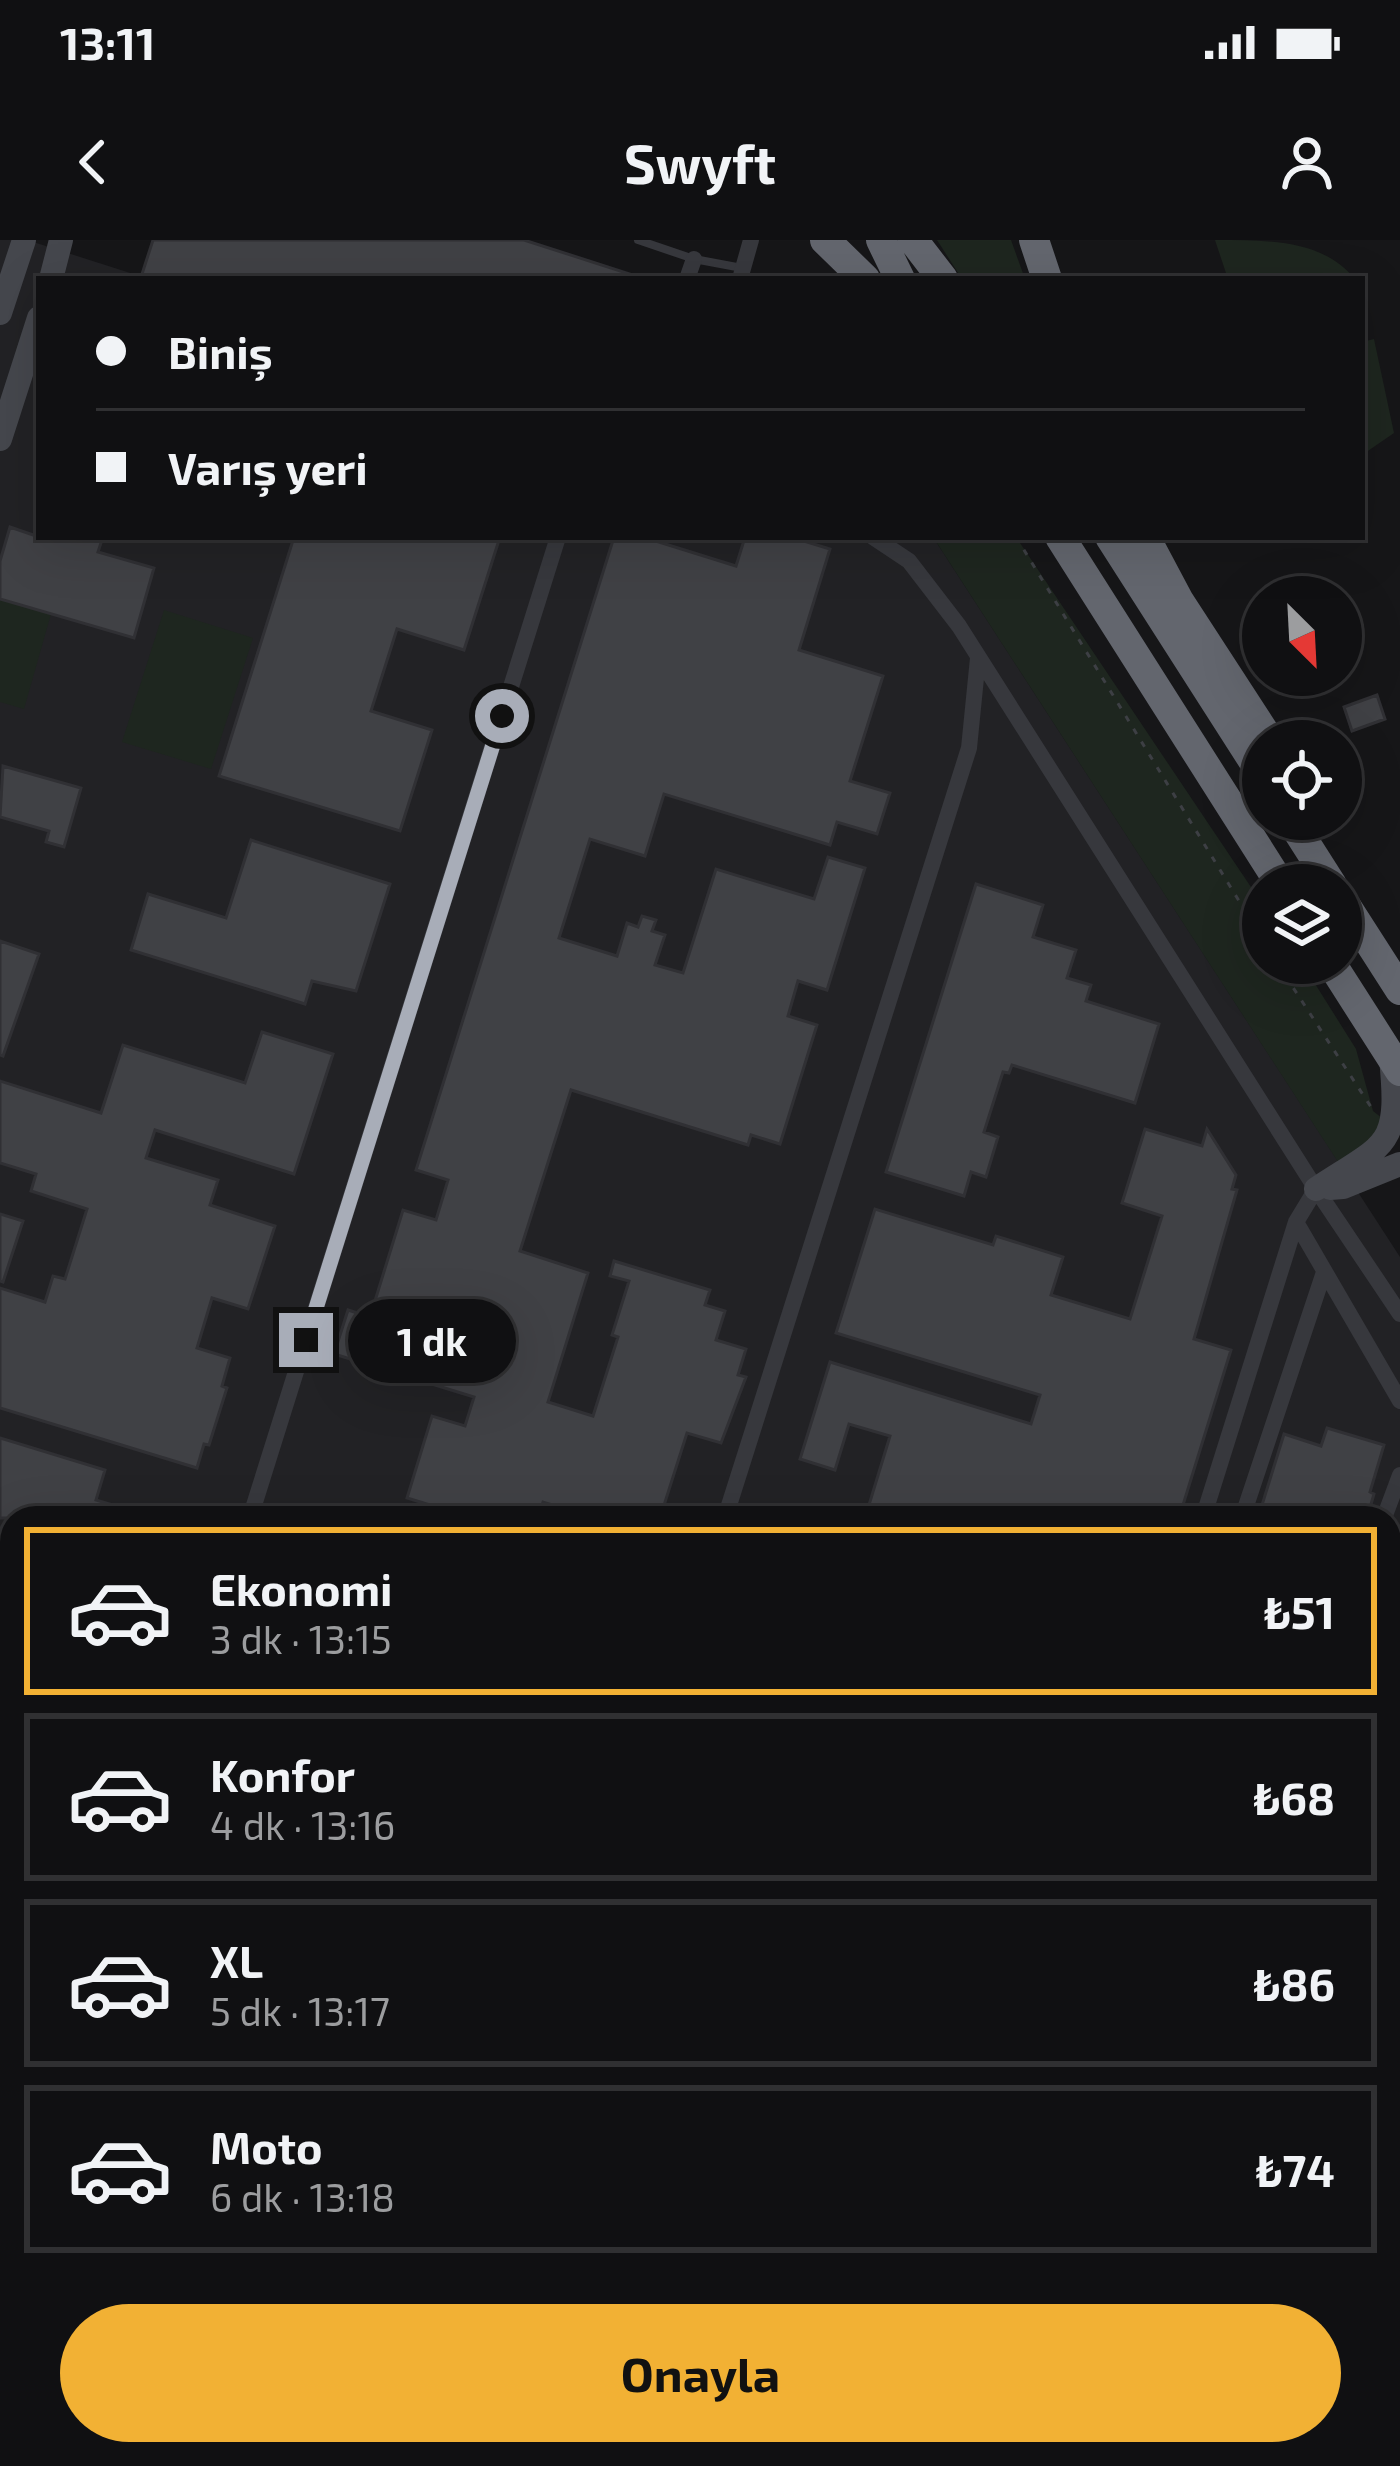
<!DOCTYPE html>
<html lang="tr">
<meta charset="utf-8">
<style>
body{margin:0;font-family:"Exo 2",sans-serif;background:#1e1e20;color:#f1f3f6;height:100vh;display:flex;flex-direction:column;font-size:45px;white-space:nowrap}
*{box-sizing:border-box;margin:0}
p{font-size:39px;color:#9c9d9f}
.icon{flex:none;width:66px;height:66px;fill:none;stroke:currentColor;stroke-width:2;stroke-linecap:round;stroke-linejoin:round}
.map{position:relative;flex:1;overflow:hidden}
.side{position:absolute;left:0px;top:1266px;width:1401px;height:960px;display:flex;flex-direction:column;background:#101012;border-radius:36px 36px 0 0;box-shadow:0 12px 48px #0002,0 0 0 3px #303032}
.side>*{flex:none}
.top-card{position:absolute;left:36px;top:36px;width:1329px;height:264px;border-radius:0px;box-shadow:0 12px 48px #0002,0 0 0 3px #303032;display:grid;align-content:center;height:264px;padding:0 60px;background:#101012}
.needle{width:78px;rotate:156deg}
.controls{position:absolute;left:1242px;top:336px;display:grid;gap:24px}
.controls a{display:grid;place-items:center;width:120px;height:120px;border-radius:50%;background:#101012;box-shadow:0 12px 48px #0002,0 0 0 3px #303032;font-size:60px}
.end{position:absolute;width:54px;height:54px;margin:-27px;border:15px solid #a8adb8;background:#111;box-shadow:0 0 0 6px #111}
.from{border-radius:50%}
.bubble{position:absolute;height:84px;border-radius:42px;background:#101012;box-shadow:0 12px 48px #0002,0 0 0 3px #303032;font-size:39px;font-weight:700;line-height:84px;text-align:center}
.top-card b{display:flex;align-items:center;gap:42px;height:114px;font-size:45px}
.top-card b+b{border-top:3px solid #303032}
.top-card i{width:30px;height:30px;background:#f1f3f6}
ul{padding:21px 0 0;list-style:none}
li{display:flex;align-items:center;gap:36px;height:168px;margin:0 24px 18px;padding:0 36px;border:6px solid #303032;border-radius:0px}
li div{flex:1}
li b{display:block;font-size:45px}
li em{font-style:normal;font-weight:700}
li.on{border-color:#f2b134}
li>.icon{width:108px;height:108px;stroke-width:1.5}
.action{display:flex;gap:24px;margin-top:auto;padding:24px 60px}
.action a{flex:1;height:138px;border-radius:72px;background:#f2b134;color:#111;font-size:48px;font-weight:700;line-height:138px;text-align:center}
.status{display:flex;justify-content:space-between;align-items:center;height:84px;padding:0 60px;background:#101012;direction:ltr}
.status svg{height:33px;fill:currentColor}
header{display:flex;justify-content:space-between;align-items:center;height:156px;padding:0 60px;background:#101012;font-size:54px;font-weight:700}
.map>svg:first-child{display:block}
</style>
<div class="status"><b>13:11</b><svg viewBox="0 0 49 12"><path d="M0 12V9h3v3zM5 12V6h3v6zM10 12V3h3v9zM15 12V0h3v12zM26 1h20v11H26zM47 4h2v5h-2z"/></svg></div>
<header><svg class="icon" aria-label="back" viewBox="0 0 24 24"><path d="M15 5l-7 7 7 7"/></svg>Swyft<svg class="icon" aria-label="person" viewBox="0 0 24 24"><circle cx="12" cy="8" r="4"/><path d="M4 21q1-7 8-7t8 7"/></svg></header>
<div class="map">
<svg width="1400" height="2226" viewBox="0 0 1400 2226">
<rect width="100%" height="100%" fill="#161618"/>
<!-- built -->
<path fill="#222225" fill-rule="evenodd" d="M 0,0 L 27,0 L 149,39 L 39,39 L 39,297 L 933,297 L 1400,1017 L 1400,2226 L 0,2226 ZM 12,1278 L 1389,1278 L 1389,2214 L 12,2214 Z"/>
<!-- green -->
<path fill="#1e261f" d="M 937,0 L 1011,0 L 1025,39 L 962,39 Z
M 1215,0 C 1271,0 1323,0 1355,39 L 1228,39 Z
M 1374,99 L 1394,193 L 1362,215 L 1362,102 Z
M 933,297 L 1016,297 L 1263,665 L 1263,723 L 1302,723 L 1356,809 L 1373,871 L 1392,886 L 1338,922 Z
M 0,359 L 51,374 L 24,469 L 0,462 Z
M 164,370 L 253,398 L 211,529 L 122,502 Z"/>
<!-- building -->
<path fill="#404145" stroke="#303034" stroke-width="3" d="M 153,0 L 524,0 L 636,36 L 636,39 L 157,39 L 142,34 Z
M 10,287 L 39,297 L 103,297 L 98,312 L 154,328 L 134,398 L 0,359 L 0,321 Z
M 294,297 L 500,297 L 464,410 L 397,389 L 371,471 L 432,490 L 400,591 L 219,536 Z
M 614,297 L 643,297 L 736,326 L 745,297 L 791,297 L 830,309 L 799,410 L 883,436 L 850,541 L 890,553 L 877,594 L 837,582 L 830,605 L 664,554 L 645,616 L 590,599 L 559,698 L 617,716 L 627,683 L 638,687 L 642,676 L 656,680 L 652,691 L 665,695 L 655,725 L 683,733 L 716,629 L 814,659 L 828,617 L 865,628 L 827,750 L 798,741 L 788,776 L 817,785 L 780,904 L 751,895 L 748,905 L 571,850 L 520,1011 L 588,1033 L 548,1162 L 593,1176 L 618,1097 L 612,1095 L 629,1041 L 610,1036 L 614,1021 L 710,1050 L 705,1065 L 725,1071 L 716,1100 L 746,1109 L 738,1135 L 746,1137 L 721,1203 L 687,1193 L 660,1278 L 577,1278 L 579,1273 L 543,1262 L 538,1278 L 436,1278 L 440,1268 L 407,1258 L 432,1176 L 465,1186 L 474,1157 L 334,1114 L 348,1070 L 370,1077 L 403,970 L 436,980 L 448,940 L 416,930 Z
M 1377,455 L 1385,479 L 1352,491 L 1344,467 Z
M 3,526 L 81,548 L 64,607 L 46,602 L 49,591 L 0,577 Z
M 251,600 L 390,644 L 356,751 L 312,741 L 305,764 L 131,710 L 148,654 L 226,678 Z
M 976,644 L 1043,665 L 1033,697 L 1076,710 L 1067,738 L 1091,745 L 1086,761 L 1159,784 L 1135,863 L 1012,825 L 1009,833 L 1003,832 L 984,892 L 998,897 L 986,937 L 971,932 L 964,956 L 886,932 Z
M 0,701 L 39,714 L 3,816 L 0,815 Z
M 262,792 L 333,814 L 294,934 L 155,890 L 146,918 L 218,940 L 210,965 L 275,986 L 248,1069 L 212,1058 L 197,1108 L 230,1118 L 222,1146 L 227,1148 L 209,1205 L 204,1204 L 197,1228 L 0,1168 L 0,1048 L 45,1062 L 53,1036 L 65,1039 L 87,969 L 31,951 L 36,934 L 0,923 L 0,841 L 101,873 L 123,805 L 245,843 Z
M 1145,889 L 1202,906 L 1207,889 L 1236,935 L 1232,949 L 1237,950 L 1194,1099 L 1231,1110 L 1179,1278 L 1112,1278 L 1082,1269 L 1081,1278 L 865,1278 L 890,1196 L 849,1184 L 835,1230 L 800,1219 L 830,1122 L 1031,1184 L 1040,1155 L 836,1093 L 875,969 L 993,1005 L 996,996 L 1063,1017 L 1051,1055 L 1130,1079 L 1162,976 L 1122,963 Z
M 0,974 L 23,981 L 3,1042 L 0,1041 Z
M 1327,1188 L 1384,1205 L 1370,1252 L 1374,1254 L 1367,1278 L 1258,1278 L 1284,1194 L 1321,1206 Z
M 0,1198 L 105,1230 L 96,1260 L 143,1274 L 143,1278 L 0,1278 Z"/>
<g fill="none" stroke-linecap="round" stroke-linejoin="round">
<!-- path -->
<path stroke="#3d3f44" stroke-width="3" stroke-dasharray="6 9" stroke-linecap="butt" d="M 1016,297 L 1263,700
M 1277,723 L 1371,867"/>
<!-- lane -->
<path stroke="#37383d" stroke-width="8" d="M 638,0 L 694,19 L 742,28
M 0,2094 L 12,2098
M 127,2226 L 131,2214"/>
<!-- street -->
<path stroke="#37383d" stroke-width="16" d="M 687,39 L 694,19
M 740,39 L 751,0
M 873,297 L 909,321 L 959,386 L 1316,949 L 1400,1074
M 1296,982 L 1400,1161
M 250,1278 L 558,297
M 725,1278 L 969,508 L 978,418
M 1203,1278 L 1296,982 L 1316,949
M 1242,1278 L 1324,1032
M 1384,1278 L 1400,1235
M 0,1978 L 12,1981
M 1389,2197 L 1400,2160
M 733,2214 L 774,2226
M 903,2226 L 906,2214
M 1380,2226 L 1384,2214"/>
<!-- secondary -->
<path stroke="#45474d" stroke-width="24" d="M 51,39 L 61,0
M 0,73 L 24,0
M 0,199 L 39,78
M 1330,948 L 1343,947 L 1400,924
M 1316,949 C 1387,902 1400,909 1391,818"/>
<!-- highway -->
<path stroke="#63666e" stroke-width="30" d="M 825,0 L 865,39
M 881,0 L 900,39
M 913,0 L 943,39
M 1034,0 L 1047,39
M 1060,297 L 1281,645
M 1110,297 L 1263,536
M 1145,297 L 1179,361 L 1270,501
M 1290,579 L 1332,645
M 1341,658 L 1400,750
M 1331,723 L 1400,831"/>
</g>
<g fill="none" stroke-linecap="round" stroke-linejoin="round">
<!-- route -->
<path stroke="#a8adb8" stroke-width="15" d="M 306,1100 L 502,476"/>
</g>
</svg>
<div class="controls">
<a><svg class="needle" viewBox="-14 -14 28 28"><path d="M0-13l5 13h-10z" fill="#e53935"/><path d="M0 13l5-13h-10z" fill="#9c9d9f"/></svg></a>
<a><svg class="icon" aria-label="locate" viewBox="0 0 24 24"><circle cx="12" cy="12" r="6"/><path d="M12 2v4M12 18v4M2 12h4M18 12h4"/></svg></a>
<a><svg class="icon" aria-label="layers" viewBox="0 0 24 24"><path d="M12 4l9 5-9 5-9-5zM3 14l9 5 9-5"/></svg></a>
</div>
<i class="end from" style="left:502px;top:476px"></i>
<i class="end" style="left:306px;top:1100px"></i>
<div class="bubble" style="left:348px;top:1059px;width:168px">1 dk</div>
<div class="top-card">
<b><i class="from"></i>Biniş</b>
<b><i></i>Varış yeri</b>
</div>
<section class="side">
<ul>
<li class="on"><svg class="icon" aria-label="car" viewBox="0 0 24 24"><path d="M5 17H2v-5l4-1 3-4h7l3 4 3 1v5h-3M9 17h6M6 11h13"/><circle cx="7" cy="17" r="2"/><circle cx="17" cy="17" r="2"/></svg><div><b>Ekonomi</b><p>3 dk · 13:15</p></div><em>₺51</em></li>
<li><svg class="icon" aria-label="car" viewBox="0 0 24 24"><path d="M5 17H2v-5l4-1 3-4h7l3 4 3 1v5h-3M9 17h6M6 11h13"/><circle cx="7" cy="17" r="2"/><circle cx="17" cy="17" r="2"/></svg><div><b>Konfor</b><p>4 dk · 13:16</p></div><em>₺68</em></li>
<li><svg class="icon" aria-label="car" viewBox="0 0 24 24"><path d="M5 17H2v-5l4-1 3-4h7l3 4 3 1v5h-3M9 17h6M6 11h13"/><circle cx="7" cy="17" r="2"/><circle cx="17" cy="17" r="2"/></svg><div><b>XL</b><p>5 dk · 13:17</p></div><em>₺86</em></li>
<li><svg class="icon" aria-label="car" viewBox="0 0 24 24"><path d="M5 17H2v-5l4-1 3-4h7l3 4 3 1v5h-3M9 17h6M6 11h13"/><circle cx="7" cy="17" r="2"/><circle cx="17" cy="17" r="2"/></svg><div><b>Moto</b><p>6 dk · 13:18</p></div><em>₺74</em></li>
</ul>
<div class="action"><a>Onayla</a></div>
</section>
</div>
